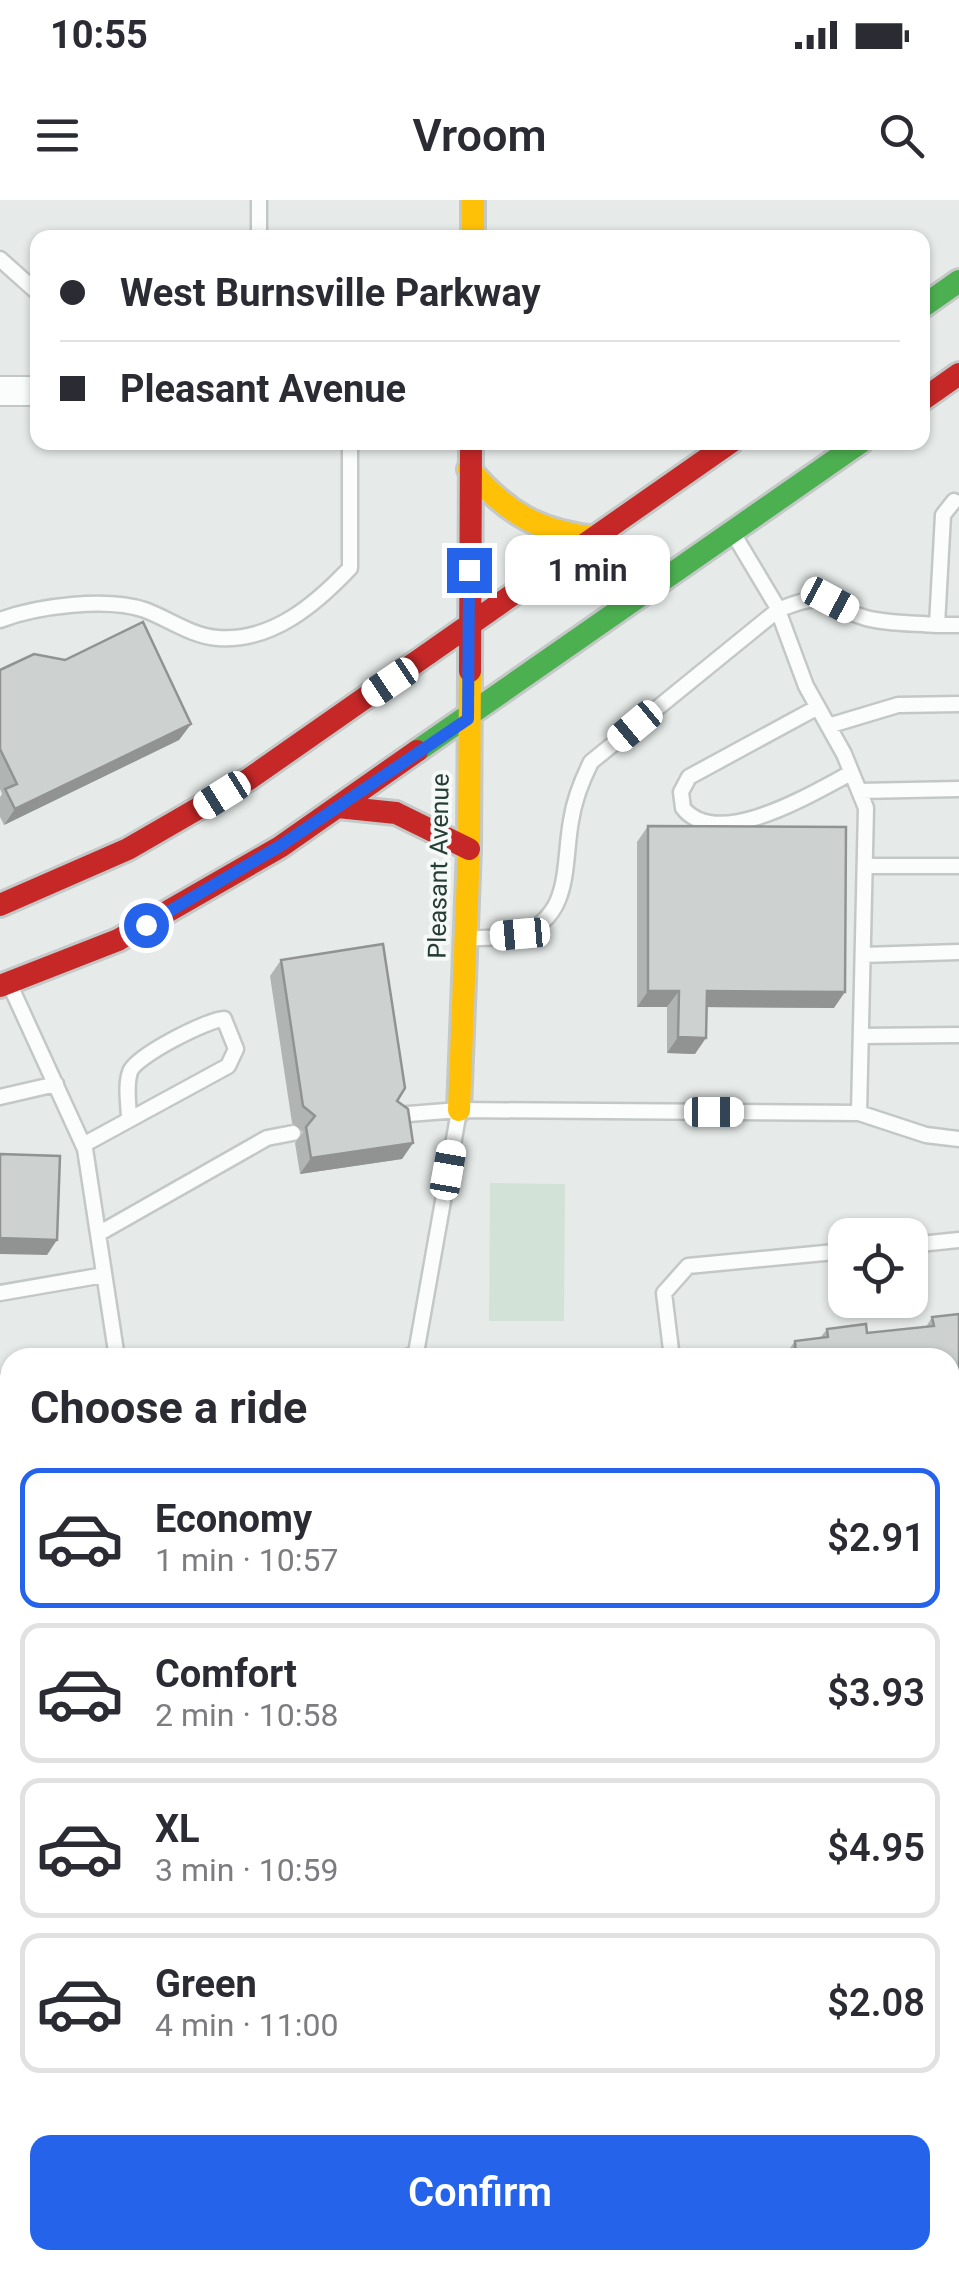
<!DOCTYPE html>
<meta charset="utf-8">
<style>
body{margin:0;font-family:Roboto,sans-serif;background:#f7f7f7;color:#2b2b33;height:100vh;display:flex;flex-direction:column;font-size:38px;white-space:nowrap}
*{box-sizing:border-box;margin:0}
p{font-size:32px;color:#7c7c81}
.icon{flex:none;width:55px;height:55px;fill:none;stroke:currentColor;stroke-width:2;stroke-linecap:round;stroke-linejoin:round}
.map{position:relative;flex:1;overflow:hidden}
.details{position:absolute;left:0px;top:1148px;width:960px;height:922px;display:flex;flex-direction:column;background:#fff;border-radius:30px 30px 0 0;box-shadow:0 2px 8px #0004}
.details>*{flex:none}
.banner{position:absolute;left:30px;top:30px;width:900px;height:220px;border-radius:20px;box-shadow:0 2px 8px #0004;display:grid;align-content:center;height:220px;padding:0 30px;background:#fff}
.tools{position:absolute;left:828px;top:1018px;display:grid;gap:20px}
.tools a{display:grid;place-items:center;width:100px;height:100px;border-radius:20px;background:#fff;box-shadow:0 2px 8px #0004;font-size:50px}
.end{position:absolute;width:45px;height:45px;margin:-22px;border:12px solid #2563eb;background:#fff;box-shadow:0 0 0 5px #fff}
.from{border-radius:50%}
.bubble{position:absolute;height:70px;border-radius:20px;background:#fff;box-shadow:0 2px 8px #0004;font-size:32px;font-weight:600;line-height:70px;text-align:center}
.car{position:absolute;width:30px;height:60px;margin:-30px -15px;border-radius:12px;box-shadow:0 0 8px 2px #0007;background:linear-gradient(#fff 24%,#345 0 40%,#fff 0 76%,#345 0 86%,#fff 0)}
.banner b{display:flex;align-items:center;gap:35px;height:95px;font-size:38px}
.banner b+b{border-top:2px solid #e1e1e2}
.banner i{width:25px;height:25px;background:#2b2b33}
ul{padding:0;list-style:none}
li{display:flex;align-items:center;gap:30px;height:140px;margin:0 20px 15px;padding:0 10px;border:5px solid #e1e1e2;border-radius:20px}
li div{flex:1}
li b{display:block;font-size:38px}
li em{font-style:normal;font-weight:600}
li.on{border-color:#2563eb}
li>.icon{width:90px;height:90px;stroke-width:1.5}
h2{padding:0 30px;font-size:45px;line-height:120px}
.primary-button{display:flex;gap:20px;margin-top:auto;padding:20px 30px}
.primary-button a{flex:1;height:115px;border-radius:20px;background:#2563eb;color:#fff;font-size:40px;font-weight:600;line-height:115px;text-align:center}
.status{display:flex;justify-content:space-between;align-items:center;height:70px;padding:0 50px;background:#fff;direction:ltr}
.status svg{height:28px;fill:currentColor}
header{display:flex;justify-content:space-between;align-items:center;height:130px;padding:0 30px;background:#fff;font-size:45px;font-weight:600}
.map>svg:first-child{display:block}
</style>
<div class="status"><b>10:55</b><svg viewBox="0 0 49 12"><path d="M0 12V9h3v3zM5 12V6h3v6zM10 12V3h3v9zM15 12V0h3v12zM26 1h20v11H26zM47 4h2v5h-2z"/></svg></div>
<header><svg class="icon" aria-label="menu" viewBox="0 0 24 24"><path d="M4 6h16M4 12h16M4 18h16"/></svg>Vroom<svg class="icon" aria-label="search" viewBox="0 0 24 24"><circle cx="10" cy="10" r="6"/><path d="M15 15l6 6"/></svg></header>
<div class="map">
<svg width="959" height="2069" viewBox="0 0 959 2069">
<rect width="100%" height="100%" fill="#e6ebe9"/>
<!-- grass -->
<path fill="#d2e2d7" d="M 490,983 L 565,984 L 564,1121 L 489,1121 Z"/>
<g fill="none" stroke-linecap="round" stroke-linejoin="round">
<defs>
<path id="lane" d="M 259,38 L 259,0
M 0,59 L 38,93
M 733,333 L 776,405 L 806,486 L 844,554 L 866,608 L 859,913
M 0,420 C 37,406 107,397 145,410 C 169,419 191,436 218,438 C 272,442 316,404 350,368 L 350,242
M 937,425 L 959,425
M 818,507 L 689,577 L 681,592 L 683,608 C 718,652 814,592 851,573
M 828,526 L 898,505 L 959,504
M 859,591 L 959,589
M 865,666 L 959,666
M 466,739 C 483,737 505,739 521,734 C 572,716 563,665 571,621 C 574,600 581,582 591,562 L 778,410 C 830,388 821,405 866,418 C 888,424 915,423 937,425 L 943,315 L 954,301
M 863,755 L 959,752
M 9,783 L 85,949 L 117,1158
M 861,836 L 959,835
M 0,897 L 56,884
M 396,915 L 459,910 L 859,913 L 926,935 L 959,939
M 83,945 L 228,866 L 236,849 L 224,819 C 208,819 134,857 130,872 C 125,886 129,906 129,920
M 98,1034 L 267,938 L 293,933
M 910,1045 L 959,1040
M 0,1093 L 104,1075
M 405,1158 L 416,1153 L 459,911
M 672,1158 L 664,1093 L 688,1066 L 845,1051
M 6,1240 L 6,1179
M 950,1253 L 959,1252
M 950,1332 L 959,1331
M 0,1363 L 6,1362 L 6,1240 L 10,1239
M 950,1544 L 959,1545"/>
<path id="street" d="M 0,191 L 38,191
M 0,1843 L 10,1843
M 950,1875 L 959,1875"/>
<path id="fast" d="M 922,107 L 959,81
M 417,551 L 861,242"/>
<path id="slow" d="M 473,0 L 473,38
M 469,269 C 506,313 539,332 596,338
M 459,910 L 469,649 L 470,471"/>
<path id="jam" d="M 922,200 L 959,174
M 470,471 L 471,242
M 338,607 L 396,613 L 469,649
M 0,705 L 128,649 L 249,579 L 731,242
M 0,786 L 118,740 L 280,647 L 417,551"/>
</defs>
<!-- lane casing -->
<use href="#lane" stroke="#c3c8c6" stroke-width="19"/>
<!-- street casing -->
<use href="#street" stroke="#c3c8c6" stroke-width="32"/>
<!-- fast casing -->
<use href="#fast" stroke="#c4c9c7" stroke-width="28"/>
<!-- slow casing -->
<use href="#slow" stroke="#c4c9c7" stroke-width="28"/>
<!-- jam casing -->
<use href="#jam" stroke="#c4c9c7" stroke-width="28"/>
<!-- lane -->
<use href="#lane" stroke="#fbfcfc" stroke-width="14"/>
<!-- street -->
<use href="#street" stroke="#fbfcfc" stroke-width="28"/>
<!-- fast -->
<use href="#fast" stroke="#4caf50" stroke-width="22"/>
<!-- slow -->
<use href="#slow" stroke="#ffc107" stroke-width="22"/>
<!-- jam -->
<use href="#jam" stroke="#c62828" stroke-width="22"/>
</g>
<!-- wall -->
<path fill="#b0b5b3" d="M 0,470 L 191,524 L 179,540 L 4,625 L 0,617 L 0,597 L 2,594 L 0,589 Z
M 648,626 L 834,808 L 706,807 L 695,854 L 667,853 L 667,807 L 637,807 L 637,642 Z
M 281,760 L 397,901 L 413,943 L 402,959 L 300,974 L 295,943 L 303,932 L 292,923 L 270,776 Z
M 959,1114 L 959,1210 L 950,1211 L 950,1158 L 783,1158 L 795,1141 L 820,1138 L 827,1129 L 866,1124 L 867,1133 L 926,1127 L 932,1117 Z"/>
<!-- shaded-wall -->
<path fill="#909392" d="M 191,524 L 179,540 L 4,625 L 15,609 Z
M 648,791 L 679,791 L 667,807 L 637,807 Z
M 707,791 L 845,792 L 834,808 L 696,807 Z
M 678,837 L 706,838 L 695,854 L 667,853 Z
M 413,943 L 402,959 L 300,974 L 311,958 Z
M 0,1038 L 57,1040 L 47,1055 L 0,1054 Z
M 959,1190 L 959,1210 L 950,1211 L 950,1191 Z
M 950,1479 L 959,1480 L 959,1502 L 950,1502 Z
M 950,1600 L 959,1600 L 959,1605 L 950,1604 Z
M 0,1739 L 10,1739 L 10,1746 L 0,1745 Z
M 0,1983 L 10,1983 L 10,1991 L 0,1991 Z
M 950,1990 L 959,1991 L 959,1996 L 950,1996 Z"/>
<!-- building -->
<path fill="#cdd2d0" stroke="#909392" stroke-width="2.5" d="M 143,422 L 191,524 L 15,609 L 5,589 L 17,584 L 0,549 L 0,470 L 34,454 L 65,460 Z
M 648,626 L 846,627 L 845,792 L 707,791 L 706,838 L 678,837 L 679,791 L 648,791 Z
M 383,744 L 405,888 L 397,901 L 408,909 L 413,943 L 311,958 L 306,927 L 315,916 L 303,906 L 281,760 Z
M 0,954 L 60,956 L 57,1040 L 0,1038 Z
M 959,1114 L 959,1190 L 950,1191 L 950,1158 L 796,1158 L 795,1141 L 828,1137 L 827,1129 L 866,1124 L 867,1133 L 934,1126 L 932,1117 Z
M 959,1284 L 959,1314 L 950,1315 L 950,1285 Z
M 950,1414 L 959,1414 L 959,1480 L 950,1479 Z
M 950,1571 L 959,1571 L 959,1600 L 950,1600 Z
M 0,1702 L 10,1703 L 10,1739 L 0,1739 Z
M 0,1940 L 10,1941 L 10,1983 L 0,1983 Z
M 950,1948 L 959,1949 L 959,1991 L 950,1990 Z"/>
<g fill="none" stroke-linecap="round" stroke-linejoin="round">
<!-- route -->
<path stroke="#2563eb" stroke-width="12" d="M 146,725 L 280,646 L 468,519 L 469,370"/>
</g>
<g text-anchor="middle" stroke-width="8" stroke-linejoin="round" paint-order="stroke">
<!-- street labels -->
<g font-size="25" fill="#263c37" stroke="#f5f9f7">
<text transform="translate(438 666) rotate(-89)" y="9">Pleasant Avenue</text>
</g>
</g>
</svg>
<div class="tools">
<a><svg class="icon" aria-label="locate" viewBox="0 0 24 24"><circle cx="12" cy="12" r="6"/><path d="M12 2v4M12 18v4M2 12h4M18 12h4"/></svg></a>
</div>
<i class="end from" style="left:146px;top:725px"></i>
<i class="end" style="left:469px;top:370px"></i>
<div class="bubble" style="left:505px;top:335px;width:165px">1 min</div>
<i class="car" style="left:830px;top:400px;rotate:118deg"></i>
<i class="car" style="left:390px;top:482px;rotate:236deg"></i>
<i class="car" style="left:635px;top:526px;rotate:230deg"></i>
<i class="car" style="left:222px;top:595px;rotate:238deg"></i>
<i class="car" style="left:520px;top:734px;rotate:265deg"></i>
<i class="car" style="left:714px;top:912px;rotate:90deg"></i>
<i class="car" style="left:448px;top:970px;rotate:10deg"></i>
<div class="banner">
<b><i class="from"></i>West Burnsville Parkway</b>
<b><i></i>Pleasant Avenue</b>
</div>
<section class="details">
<h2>Choose a ride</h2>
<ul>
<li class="on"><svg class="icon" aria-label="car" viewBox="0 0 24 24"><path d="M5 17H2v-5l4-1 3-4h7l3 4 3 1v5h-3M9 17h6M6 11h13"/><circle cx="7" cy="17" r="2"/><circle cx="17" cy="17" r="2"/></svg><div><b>Economy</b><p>1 min · 10:57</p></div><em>$2.91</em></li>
<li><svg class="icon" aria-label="car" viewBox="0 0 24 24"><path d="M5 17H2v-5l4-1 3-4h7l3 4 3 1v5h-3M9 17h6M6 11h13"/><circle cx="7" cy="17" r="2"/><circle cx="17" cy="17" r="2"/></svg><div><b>Comfort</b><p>2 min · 10:58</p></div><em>$3.93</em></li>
<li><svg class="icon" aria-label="car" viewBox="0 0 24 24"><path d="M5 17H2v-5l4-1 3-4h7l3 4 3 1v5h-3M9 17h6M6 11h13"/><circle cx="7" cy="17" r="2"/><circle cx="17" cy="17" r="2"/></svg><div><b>XL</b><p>3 min · 10:59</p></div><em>$4.95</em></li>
<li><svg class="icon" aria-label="car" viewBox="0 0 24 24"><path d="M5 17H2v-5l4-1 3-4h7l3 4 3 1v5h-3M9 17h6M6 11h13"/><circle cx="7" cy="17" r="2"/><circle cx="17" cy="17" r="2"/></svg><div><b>Green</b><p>4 min · 11:00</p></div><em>$2.08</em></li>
</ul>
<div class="primary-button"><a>Confirm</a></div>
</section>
</div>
